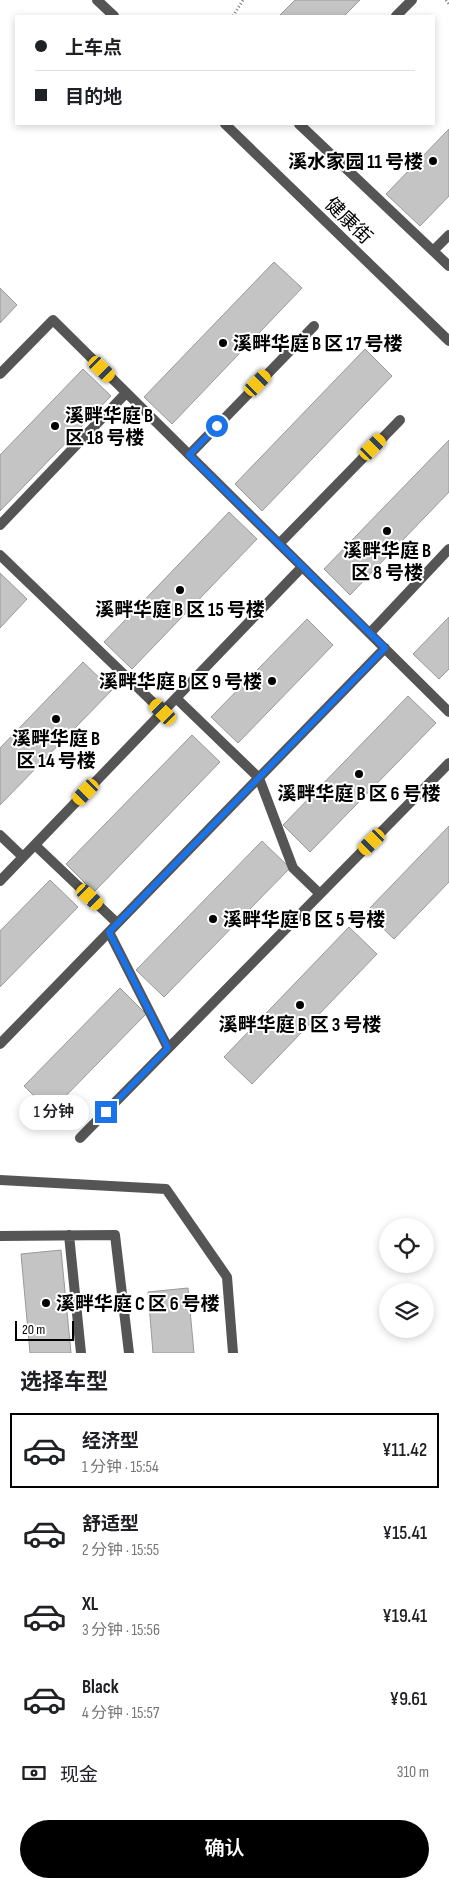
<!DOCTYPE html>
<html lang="zh">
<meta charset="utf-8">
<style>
body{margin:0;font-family:"Sofia Sans Condensed","Noto Sans SC",sans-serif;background:#f2f2f2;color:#202124;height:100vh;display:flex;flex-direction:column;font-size:19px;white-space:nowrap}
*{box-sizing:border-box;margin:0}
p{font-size:16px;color:#757577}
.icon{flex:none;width:28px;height:28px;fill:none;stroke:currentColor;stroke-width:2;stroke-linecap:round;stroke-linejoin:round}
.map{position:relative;height:1353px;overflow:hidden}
.drawer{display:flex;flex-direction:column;background:#fff;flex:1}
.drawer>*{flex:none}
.hud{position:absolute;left:15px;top:15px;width:420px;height:110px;border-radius:0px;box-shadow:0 2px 8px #0003;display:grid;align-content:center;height:110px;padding:0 20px;background:#fff}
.buttons{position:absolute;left:379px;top:1218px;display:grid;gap:10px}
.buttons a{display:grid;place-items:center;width:55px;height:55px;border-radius:50%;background:#fff;box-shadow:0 2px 8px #0003;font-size:25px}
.scale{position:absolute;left:15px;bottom:12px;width:59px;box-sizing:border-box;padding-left:5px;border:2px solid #000;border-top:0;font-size:14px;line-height:18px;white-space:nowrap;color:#000;-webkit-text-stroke:4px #fff;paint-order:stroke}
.end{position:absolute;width:22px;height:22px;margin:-11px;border:6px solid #1a73e8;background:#fff;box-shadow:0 0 0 2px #fff}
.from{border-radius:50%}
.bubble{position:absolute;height:35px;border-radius:18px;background:#fff;box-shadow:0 2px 8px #0003;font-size:16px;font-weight:600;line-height:35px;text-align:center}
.car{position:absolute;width:15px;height:30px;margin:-15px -8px;border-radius:6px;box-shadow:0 0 4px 1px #0007;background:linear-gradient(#f5c518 24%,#345 0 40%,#f5c518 0 76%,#345 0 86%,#f5c518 0)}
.hud b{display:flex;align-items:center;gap:18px;height:48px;font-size:19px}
.hud b+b{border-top:1px solid #e0e0e0}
.hud i{width:12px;height:12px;background:#202124}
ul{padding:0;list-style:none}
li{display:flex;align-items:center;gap:15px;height:75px;margin:0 10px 8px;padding:0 10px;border:2px solid transparent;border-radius:0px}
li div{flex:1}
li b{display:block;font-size:19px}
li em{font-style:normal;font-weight:600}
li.selected{border-color:#000}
li>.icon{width:45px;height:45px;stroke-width:1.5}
h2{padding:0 20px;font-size:22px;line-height:60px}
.pay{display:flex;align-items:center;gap:12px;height:55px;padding:0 20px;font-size:19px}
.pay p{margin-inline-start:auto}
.action{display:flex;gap:10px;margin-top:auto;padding:10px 20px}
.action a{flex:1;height:58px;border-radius:30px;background:#000;color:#fff;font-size:20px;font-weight:600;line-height:58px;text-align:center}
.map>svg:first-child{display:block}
</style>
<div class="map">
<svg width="449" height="1353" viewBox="0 0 449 1353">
<rect width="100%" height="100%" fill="#fff"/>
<!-- building -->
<path fill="#c4c4c4" stroke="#999" d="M 295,0 L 360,0 L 344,16 L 279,16 Z
M 449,129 L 449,196 L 420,226 L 386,194 Z
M 274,262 L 302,288 L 172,424 L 144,397 Z
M 0,288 L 17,305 L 0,323 Z
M 365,349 L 392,376 L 262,511 L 235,484 Z
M 83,369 L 111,396 L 0,511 L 0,455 Z
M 449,440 L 449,492 L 350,595 L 324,569 Z
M 229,512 L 257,539 L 132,669 L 104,642 Z
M 0,573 L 27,599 L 0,628 Z
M 449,617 L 449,669 L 439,679 L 413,654 Z
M 307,619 L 333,645 L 238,743 L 211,717 Z
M 83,662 L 112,690 L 0,805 L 0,748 Z
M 408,696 L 436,723 L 310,852 L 283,825 Z
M 192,735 L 220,762 L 94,892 L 66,864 Z
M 449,826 L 449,882 L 394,939 L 366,912 Z
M 262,841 L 290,868 L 164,997 L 136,970 Z
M 50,880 L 78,907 L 0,987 L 0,931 Z
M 349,927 L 377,954 L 252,1084 L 224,1057 Z
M 120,988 L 146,1014 L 50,1112 L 24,1086 Z
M 61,1250 L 71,1353 L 30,1353 L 21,1254 Z
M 188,1288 L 194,1353 L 153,1353 L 148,1292 Z"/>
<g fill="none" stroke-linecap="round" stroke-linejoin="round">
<!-- path -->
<path stroke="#777" stroke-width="3" stroke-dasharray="1 2.5" stroke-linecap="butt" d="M 446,0 L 449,4
M 233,16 L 243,0"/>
<!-- minor -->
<path stroke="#555" stroke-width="10" d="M 396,16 L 412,0
M 299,124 L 449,266
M 433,251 L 449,235
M 0,374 L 53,320 L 449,712
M 189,455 L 314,326
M 0,525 L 126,393
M 279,544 L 400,420
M 0,555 L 163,712
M 370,633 L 449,549
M 176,698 L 259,778 L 293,868 L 320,894
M 0,835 L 23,857
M 35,845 L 117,923
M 0,881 L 302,567
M 109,932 L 168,1048
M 0,1044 L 385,648
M 80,1138 L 449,763
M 0,1180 L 166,1189 L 227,1277 L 233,1353
M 69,1235 L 81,1353
M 0,1236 L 115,1235 L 129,1353"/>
<!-- tertiary -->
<path stroke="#555" stroke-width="10" d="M 97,0 L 114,16
M 225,124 L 449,341"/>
</g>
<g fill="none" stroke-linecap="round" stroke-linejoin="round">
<!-- route -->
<path stroke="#1a73e8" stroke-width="6" d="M 106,1112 L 168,1048 L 109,932 L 385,648 L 189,455 L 217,426"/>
</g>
<!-- markers -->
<g fill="#000" stroke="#fff" stroke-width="2">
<circle cx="433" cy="161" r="5"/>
<circle cx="223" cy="343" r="5"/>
<circle cx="55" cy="426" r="5"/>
<circle cx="387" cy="531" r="5"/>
<circle cx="180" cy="590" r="5"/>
<circle cx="272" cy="681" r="5"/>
<circle cx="56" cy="719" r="5"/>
<circle cx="359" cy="774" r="5"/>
<circle cx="213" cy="919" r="5"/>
<circle cx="300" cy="1005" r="5"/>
<circle cx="46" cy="1303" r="5"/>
</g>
<g text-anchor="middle" stroke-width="4" stroke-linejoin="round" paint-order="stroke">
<!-- poi labels -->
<g font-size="19" font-weight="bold" fill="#000" stroke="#fff">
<text x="423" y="168" text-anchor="end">溪水家园 11 号楼</text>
<text x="233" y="350" text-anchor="start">溪畔华庭 B 区 17 号楼</text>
<text x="65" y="422" text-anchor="start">溪畔华庭 B<tspan x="65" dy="22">区 18 号楼</tspan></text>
<text x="387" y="557">溪畔华庭 B<tspan x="387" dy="22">区 8 号楼</tspan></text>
<text x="180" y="616">溪畔华庭 B 区 15 号楼</text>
<text x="262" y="688" text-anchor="end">溪畔华庭 B 区 9 号楼</text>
<text x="56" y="745">溪畔华庭 B<tspan x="56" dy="22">区 14 号楼</tspan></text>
<text x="359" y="800">溪畔华庭 B 区 6 号楼</text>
<text x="223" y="926" text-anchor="start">溪畔华庭 B 区 5 号楼</text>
<text x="300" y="1031">溪畔华庭 B 区 3 号楼</text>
<text x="56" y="1310" text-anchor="start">溪畔华庭 C 区 6 号楼</text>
</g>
<!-- street labels -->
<g font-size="19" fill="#000" stroke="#fff">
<text transform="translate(349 220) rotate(44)" y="7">健康街</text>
</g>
</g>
</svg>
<div class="buttons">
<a><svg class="icon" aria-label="locate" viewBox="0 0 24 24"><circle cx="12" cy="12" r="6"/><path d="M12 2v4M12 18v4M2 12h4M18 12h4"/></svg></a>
<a><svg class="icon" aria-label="layers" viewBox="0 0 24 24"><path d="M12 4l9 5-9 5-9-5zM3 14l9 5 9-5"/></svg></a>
</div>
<div class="scale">20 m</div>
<i class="end from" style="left:217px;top:426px"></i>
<i class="end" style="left:106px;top:1112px"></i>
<div class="bubble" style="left:19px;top:1095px;width:70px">1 分钟</div>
<i class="car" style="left:102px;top:369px;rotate:134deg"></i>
<i class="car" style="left:258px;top:383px;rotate:44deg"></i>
<i class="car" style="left:373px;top:447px;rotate:44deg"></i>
<i class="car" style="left:163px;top:712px;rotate:314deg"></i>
<i class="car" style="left:86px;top:792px;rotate:224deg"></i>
<i class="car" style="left:372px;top:842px;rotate:225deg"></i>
<i class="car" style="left:90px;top:897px;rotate:133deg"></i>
<div class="hud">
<b><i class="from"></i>上车点</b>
<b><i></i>目的地</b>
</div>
</div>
<section class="drawer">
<h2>选择车型</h2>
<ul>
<li class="selected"><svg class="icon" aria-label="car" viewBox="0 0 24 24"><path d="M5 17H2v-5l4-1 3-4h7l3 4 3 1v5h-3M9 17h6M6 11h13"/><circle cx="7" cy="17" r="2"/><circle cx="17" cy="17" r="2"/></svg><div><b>经济型</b><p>1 分钟 · 15:54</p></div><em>¥11.42</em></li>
<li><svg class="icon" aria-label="car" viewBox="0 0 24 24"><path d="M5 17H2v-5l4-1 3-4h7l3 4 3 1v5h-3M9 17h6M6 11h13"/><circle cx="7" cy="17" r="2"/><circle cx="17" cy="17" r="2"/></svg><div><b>舒适型</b><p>2 分钟 · 15:55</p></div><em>¥15.41</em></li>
<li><svg class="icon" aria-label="car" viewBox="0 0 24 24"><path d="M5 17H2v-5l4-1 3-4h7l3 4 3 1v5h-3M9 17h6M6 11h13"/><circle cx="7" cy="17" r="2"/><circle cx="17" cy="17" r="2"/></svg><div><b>XL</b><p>3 分钟 · 15:56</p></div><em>¥19.41</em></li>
<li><svg class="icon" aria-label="car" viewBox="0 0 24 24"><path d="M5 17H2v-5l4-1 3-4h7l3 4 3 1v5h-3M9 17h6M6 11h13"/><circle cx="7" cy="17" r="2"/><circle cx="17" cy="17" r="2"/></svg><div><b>Black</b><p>4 分钟 · 15:57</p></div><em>¥9.61</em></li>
</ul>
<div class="pay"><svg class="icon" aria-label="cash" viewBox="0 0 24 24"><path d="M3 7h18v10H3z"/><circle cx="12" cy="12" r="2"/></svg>现金<p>310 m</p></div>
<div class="action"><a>确认</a></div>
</section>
